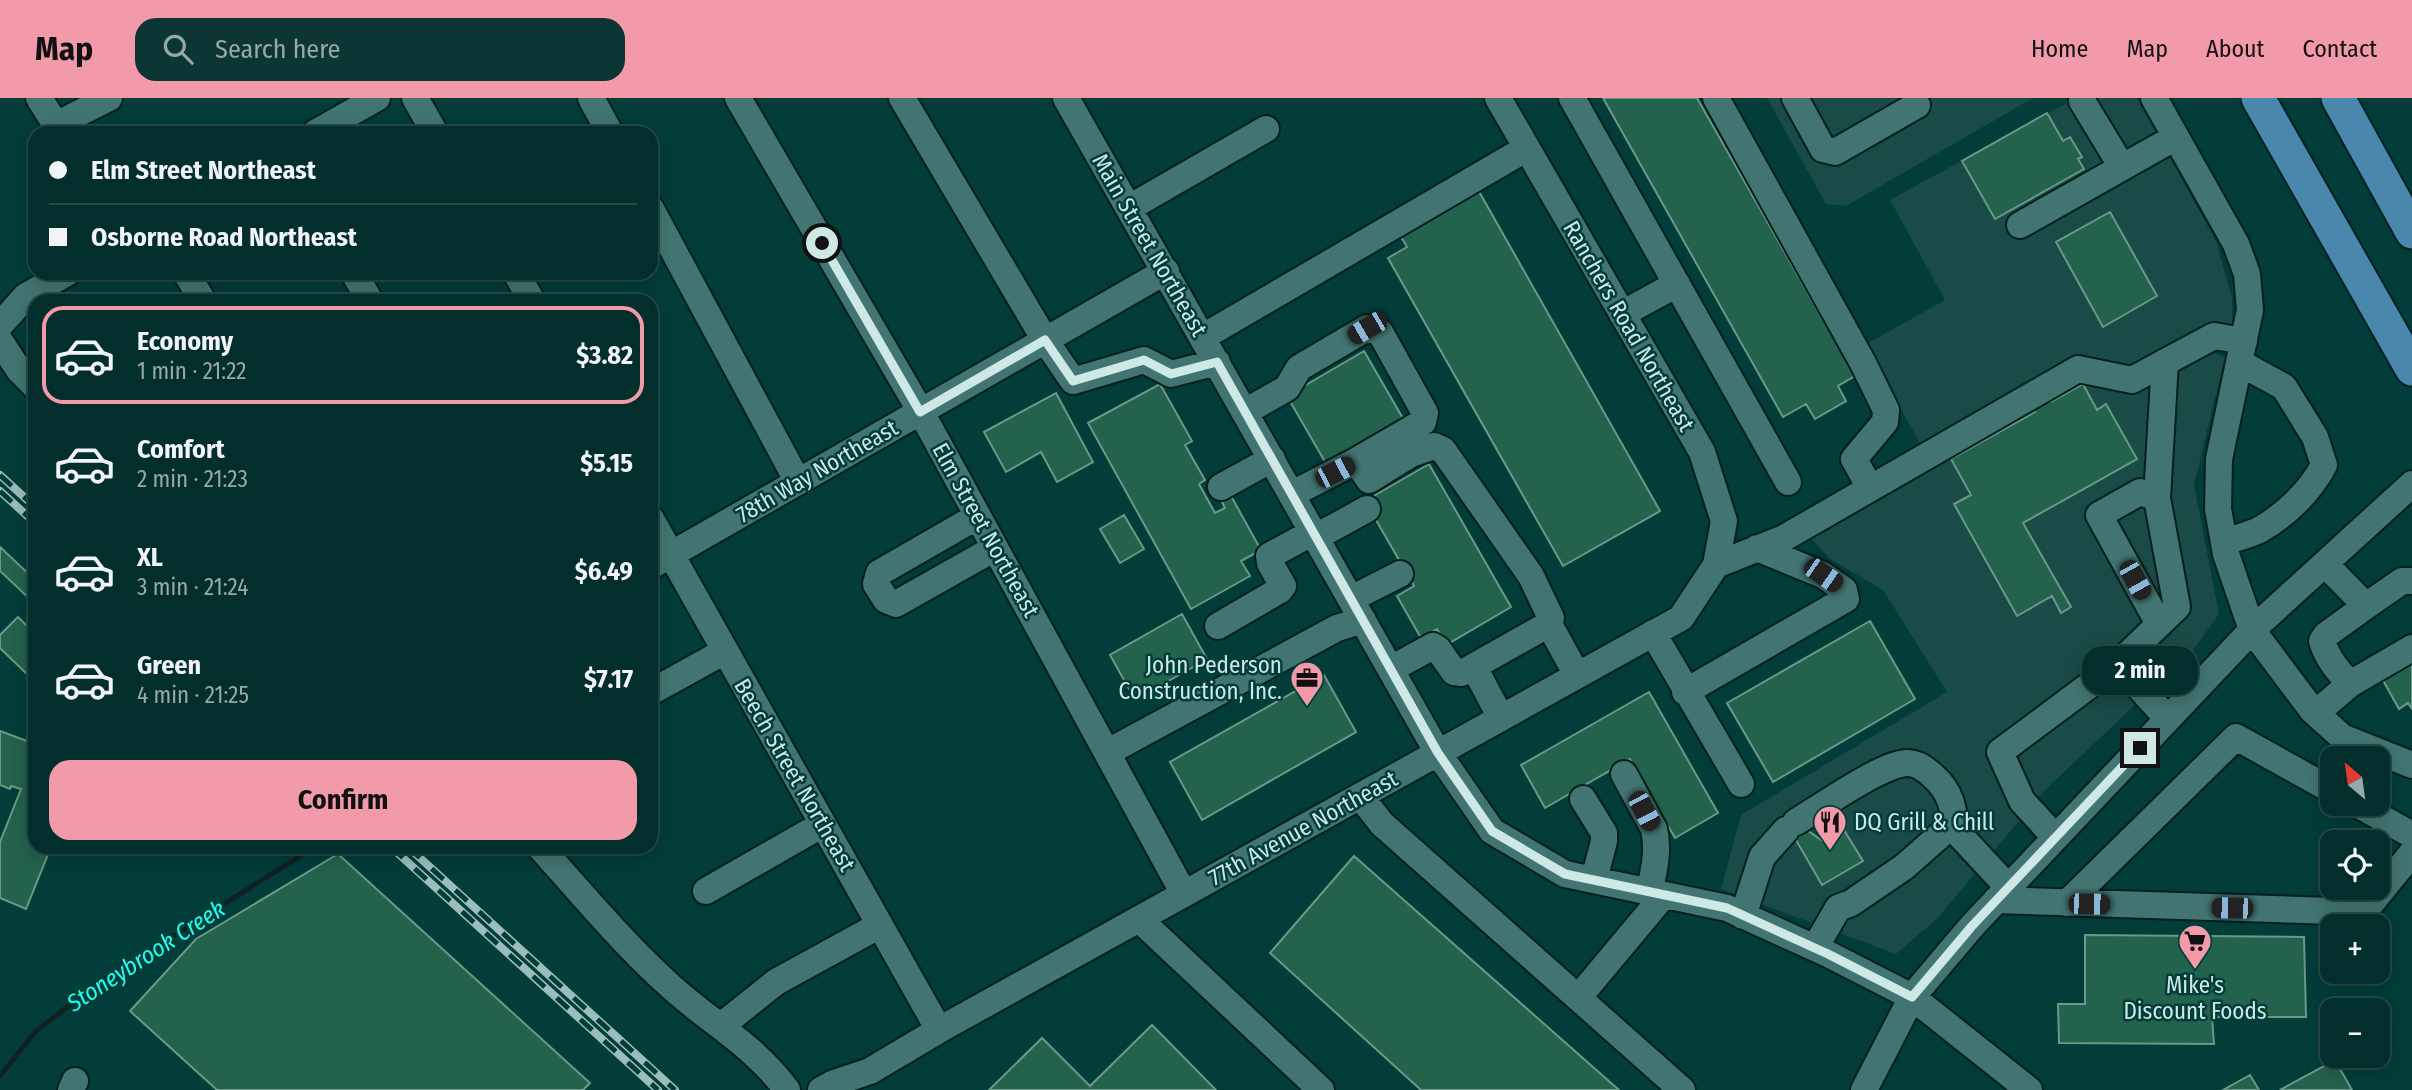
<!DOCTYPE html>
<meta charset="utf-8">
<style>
body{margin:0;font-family:"Fira Sans Condensed",sans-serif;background:#0c3633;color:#f1f3f6;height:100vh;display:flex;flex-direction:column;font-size:26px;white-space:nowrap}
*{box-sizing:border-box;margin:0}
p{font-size:23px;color:#96a8a9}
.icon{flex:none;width:38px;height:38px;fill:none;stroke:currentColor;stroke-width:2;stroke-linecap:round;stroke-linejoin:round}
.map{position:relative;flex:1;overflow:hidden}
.details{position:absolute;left:28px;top:196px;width:630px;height:560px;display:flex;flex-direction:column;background:#022e2b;border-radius:21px;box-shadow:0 4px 18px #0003,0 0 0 2px #234a47}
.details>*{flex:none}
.top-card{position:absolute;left:28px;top:28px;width:630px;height:154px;border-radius:21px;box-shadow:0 4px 18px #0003,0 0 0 2px #234a47;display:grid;align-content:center;height:154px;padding:0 21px;background:#022e2b}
.needle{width:46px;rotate:331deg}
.controls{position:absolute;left:2320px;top:648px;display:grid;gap:14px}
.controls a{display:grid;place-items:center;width:70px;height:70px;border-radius:14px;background:#022e2b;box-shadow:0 4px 18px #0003,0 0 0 2px #234a47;font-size:35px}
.end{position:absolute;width:32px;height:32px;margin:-16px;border:9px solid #cee8e5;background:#111;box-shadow:0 0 0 4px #111}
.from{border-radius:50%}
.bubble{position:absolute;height:49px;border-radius:21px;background:#022e2b;box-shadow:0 4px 18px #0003,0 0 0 2px #234a47;font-size:23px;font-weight:700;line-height:49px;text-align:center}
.car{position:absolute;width:21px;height:42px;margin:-21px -10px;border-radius:9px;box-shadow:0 0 5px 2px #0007;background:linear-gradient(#222 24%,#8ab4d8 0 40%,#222 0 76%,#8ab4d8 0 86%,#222 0)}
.top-card b{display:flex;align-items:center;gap:24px;height:66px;font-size:26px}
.top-card b+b{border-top:2px solid #234a47}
.top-card i{width:18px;height:18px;background:#f1f3f6}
ul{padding:12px 0 0;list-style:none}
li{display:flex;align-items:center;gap:21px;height:98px;margin:0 14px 10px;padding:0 7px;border:4px solid transparent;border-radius:21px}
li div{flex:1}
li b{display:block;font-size:26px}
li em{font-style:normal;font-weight:700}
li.active{border-color:#f39aaa}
li>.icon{width:63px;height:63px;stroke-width:1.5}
.cta{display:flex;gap:14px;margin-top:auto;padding:14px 21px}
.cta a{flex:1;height:80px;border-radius:21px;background:#f39aaa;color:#111;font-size:28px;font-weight:700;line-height:80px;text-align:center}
header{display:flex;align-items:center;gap:42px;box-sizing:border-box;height:98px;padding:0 35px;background:#f39aaa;color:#111}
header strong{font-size:33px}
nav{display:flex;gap:38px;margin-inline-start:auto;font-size:24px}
.search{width:490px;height:63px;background:#0c3633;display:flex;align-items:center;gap:18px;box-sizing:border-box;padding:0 24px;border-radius:21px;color:#96a8a9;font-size:26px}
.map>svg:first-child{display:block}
</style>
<header>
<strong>Map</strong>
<div class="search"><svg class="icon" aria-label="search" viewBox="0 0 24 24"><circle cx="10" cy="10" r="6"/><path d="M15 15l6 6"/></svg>Search here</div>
<nav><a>Home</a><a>Map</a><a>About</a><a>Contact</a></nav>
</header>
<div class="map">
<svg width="2412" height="992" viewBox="0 0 2412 992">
<rect width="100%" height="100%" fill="#023d39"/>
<!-- built -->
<path fill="#1a4b47" d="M 1767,0 L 2033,0 L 1846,108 L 1826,106 Z
M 2076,0 L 2137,0 L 2216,143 L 2232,201 L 2232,232 L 2127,275 L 2069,266 L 1920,345 L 1865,247 L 1945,202 L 1890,102 Z
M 2208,253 L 2225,259 L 2194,387 L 2219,516 L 2194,551 L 2043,694 L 1937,821 L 1896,856 L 1721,791 L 1741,717 L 1947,594 L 1883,492 L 1830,461 L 1807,436 L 2076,279 Z"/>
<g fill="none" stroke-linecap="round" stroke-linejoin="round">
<!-- stream -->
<path stroke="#0f2120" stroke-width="5" d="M 0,978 L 35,934 L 94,888 L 305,755"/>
</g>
<!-- building -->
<path fill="#23624d" stroke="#6c9887" stroke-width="2" d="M 1603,0 L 1697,0 L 1855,278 L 1838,288 L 1846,303 L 1815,321 L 1806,306 L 1783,319 Z
M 2047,15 L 2063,43 L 2070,39 L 2082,59 L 2078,61 L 2084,71 L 1995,121 L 1962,63 Z
M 1477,90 L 1660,413 L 1563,468 L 1388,160 L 1407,149 L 1399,135 Z
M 2110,114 L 2157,198 L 2103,229 L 2056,144 Z
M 1364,253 L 1405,324 L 1328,369 L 1287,298 Z
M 1160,286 L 1192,343 L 1185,347 L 1205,382 L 1199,386 L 1215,415 L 1225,410 L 1222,404 L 1231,398 L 1261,452 L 1241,463 L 1250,478 L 1191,511 L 1088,325 Z
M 2083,286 L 2097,312 L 2106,306 L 2137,361 L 2023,425 L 2071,509 L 2061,515 L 2052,498 L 2017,518 L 1954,406 L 1971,397 L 1951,361 L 2035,314 L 2030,306 L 2047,297 L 2051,304 Z
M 1056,295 L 1093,364 L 1057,384 L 1041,354 L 1006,374 L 984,334 Z
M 1429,366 L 1511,509 L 1446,547 L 1437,531 L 1421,540 L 1397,498 L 1414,488 L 1365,403 Z
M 1124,417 L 1144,451 L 1120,465 L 1100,431 Z
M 0,449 L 35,482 L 35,506 L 0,473 Z
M 1182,516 L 1207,561 L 1135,602 L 1110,557 Z
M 18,519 L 35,536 L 35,584 L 0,550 L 0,537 Z
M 1870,523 L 1915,601 L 1773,684 L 1727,605 Z
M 2412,559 L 2412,611 L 2408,605 L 2399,611 L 2380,577 Z
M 1324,577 L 1356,634 L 1202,722 L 1170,664 Z
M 1649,594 L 1718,715 L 1675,740 L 1630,661 L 1545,710 L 1521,667 Z
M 0,633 L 35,646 L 35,749 L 51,749 L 26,811 L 0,800 L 0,744 L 21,691 L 11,688 L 10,691 L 0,687 Z
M 1787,718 L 1824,744 L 1844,732 L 1863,763 L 1822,787 L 1793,737 L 1775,725 Z
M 338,756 L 590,985 L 583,992 L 217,992 L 130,913 L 196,841 Z
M 1354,758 L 1619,992 L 1421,992 L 1270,855 Z
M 2085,837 L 2304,839 L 2306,919 L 2212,919 L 2214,946 L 2059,945 L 2058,906 L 2085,906 Z
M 1152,927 L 1216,992 L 989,992 L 1042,940 L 1090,988 Z
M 2335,962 L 2352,992 L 2280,992 Z
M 2250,977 L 2259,992 L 2223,992 Z"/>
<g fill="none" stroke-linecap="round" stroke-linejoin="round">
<defs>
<path id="minor" d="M 39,0 L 56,27 L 109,0
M 415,0 L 435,35
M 591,0 L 610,35
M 738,0 L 921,314 L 1184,796
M 902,0 L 1045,242 L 1073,283 L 1144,262 L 1171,276 L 1217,264
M 1066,0 L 1438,655 L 1492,733 L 1565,776 L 1727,810 L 1828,856 L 1912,899 L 2029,992
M 1572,0 L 1788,384
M 1716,0 L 1863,265 L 1886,312 L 1885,324 L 1854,361 L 1870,390
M 1795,0 L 1823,51 L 1835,54 L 1917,7
M 2154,0 L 2236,146 L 2247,176 L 2250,212 L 2219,361 L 2218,411 L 2226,456 L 2252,532 L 2312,612 L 2342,639 L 2412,667
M 2082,3 L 2122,69
M 315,35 L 377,0
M 1129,110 L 1266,31
M 651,111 L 798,384
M 2020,127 L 2176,39
M 186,175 L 203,203
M 354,175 L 370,203
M 516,175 L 532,203
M 1622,216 L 1677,186
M 0,227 L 26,198 L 67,175
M 1203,239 L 1527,50
M 0,243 L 19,272 L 35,288
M 1245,314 L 1287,290 L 1299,270 L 1367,230 L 1380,234 L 1425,315 L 1423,324 L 1356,363
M 1221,389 L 1272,361
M 1292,396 L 1356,363 L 1369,382 L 1411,356 L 1434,348 L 1443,352 L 1531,478 L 1551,520 L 1549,526 L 1462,575 L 1454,574 L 1438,551 L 1433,548 L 1391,571
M 2157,400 L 2140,394 L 2099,417 L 2159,526
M 978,418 L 879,475 L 876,486 L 886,502 L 896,506 L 995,450
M 651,421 L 939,932
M 1316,439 L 1367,411
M 2224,444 C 2236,440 2250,437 2261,431 C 2287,416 2311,392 2324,367 L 2315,339 L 2284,289 L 2240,265
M 2325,466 L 2366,508 L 2402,483 L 2412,483
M 1716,467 L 1784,440 L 2078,271 L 2132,282 L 2214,238 L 2244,243
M 651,468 L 1166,173
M 1351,501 L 1400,476
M 1549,526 L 1577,577
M 1218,528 L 1280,492 L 1283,488 L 1270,465 L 1269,458 L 1313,434
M 1653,535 L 1741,686
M 2118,566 L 2168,621
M 1474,569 L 1501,620
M 2350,586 C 2338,573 2327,560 2322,543 L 2326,537 L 2366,508
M 651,594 L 725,553
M 1685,594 L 1846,501 L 1844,492 L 1823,477 L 1757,450
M 2316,615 L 2350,586 L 2412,550
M 1108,654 L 1337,530 L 1363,522
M 1624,676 L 1654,731 C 1659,752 1654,774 1649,794
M 1360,698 L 1382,726 L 1682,992
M 1583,701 L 1604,735 L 1604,743 L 1594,782
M 2355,705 L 2412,737
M 1796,724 C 1821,709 1880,667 1906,665 C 1916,664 1927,672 1934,679 C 1951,694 1954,711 1955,732
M 2055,739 L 2022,703 L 2000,654 L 2118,566 L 2177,509 L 2157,400 L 2165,264
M 540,749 C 581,795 622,844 668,886 C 709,924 753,946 787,992
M 706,793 L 823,726
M 1996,802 L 2364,814 L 2412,755
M 2067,805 L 2236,639 L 2333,693
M 1743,818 L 1762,759 L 1786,732
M 1139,821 L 1321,992
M 1815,850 L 1838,810 L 1851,805 L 1904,769 L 1946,732 L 1955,732 L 2008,789
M 1578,900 L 1664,797
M 721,928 L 776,884 L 880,827
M 71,992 L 75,983
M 821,992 L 834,985 L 870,973 L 939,932 L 1681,520 L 1716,467 L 1724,423 L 1702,354 L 1498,0
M 1864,992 L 1912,899 L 1972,828 L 2252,532 L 2412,386"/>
<path id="major" d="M 2258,0 L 2412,271
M 2338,0 L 2412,134"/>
</defs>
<!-- minor casing -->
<use href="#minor" stroke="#05201e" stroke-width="30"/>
<!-- major casing -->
<use href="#major" stroke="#05201e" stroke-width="37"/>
<!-- minor -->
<use href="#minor" stroke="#427571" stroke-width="26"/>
<!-- major -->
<use href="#major" stroke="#4988ac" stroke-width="33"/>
<defs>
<path id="rail" d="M 0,377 L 35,409
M 0,393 L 35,425
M 391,749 L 658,992
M 408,749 L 675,992"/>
</defs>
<!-- rail casing -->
<use href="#rail" stroke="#9bbeba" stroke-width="8"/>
<!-- rail -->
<use href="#rail" stroke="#023d39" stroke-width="5" stroke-dasharray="16" stroke-linecap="butt"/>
</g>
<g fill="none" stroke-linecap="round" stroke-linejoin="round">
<!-- route -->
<path stroke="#cee8e5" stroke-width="9" d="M 822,145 L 920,314 L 1045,242 L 1073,283 L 1144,262 L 1171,276 L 1217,264 L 1438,655 L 1492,733 L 1565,776 L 1727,810 L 1828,856 L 1912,899 L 1972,828 L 2140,650"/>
</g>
<!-- icons -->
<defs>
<symbol id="office-pin" viewBox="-11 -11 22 30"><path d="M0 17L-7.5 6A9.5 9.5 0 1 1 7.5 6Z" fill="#f39aaa" stroke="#023d39"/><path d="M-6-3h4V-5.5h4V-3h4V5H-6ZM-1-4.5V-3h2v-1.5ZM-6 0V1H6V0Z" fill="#111"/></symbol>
<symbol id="restaurant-pin" viewBox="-11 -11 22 30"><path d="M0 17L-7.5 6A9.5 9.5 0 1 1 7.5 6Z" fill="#f39aaa" stroke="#023d39"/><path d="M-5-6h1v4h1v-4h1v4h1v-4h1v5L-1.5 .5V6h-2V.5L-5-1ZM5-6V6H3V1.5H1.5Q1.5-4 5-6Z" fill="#111"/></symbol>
<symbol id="supermarket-pin" viewBox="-11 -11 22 30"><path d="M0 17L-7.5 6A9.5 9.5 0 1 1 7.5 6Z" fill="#f39aaa" stroke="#023d39"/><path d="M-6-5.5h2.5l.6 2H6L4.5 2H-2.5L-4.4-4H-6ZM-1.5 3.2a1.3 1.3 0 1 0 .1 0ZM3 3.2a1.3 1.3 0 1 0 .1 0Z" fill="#111"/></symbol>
</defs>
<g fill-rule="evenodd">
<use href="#office-pin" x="1288" y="561" width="38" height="52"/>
<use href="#restaurant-pin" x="1811" y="705" width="38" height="52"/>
<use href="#supermarket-pin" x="2176" y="824" width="38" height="52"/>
</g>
<g text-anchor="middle" stroke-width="5" stroke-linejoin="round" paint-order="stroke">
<!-- street labels -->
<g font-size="23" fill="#cee8e5" stroke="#023d39">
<text transform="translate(1150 147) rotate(60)" y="8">Main Street Northeast</text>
<text transform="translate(1629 228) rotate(60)" y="8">Ranchers Road Northeast</text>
<text transform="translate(817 373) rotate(-30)" y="8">78th Way Northeast</text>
<text transform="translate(986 432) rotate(61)" y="8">Elm Street Northeast</text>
<text transform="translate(795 677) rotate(60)" y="8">Beech Street Northeast</text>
<text transform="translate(1303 730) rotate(-29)" y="8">77th Avenue Northeast</text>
</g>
<!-- poi labels -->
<g font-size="23" fill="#cee8e5" stroke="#023d39" text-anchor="end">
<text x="1282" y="575">John Pederson<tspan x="1282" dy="26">Construction, Inc.</tspan></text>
<text x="1854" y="732" text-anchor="start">DQ Grill &amp; Chill</text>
<text x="2195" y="895" text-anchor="middle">Mike's<tspan x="2195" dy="26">Discount Foods</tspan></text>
</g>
<!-- water labels -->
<g font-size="24" font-style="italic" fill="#23fdf0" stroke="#023d39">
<text transform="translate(146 858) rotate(-33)" y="8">Stoneybrook Creek</text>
</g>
</g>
</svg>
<div class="controls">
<a><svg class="needle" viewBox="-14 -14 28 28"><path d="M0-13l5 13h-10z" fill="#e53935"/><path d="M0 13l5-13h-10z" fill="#96a8a9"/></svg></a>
<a><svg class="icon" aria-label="locate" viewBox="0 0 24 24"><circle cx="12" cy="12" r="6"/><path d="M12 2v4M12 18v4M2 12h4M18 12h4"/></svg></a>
<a>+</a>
<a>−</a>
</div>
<i class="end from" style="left:822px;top:145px"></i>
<i class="end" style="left:2140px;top:650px"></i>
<div class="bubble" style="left:2082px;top:548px;width:116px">2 min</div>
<i class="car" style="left:1367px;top:230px;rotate:240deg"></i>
<i class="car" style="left:1335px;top:374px;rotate:63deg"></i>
<i class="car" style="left:1823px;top:477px;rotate:125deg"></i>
<i class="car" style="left:2135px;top:482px;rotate:151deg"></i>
<i class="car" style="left:1644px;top:713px;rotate:152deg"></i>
<i class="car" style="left:2089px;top:806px;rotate:91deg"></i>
<i class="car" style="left:2232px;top:810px;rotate:271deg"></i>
<div class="top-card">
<b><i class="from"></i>Elm Street Northeast</b>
<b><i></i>Osborne Road Northeast</b>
</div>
<section class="details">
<ul>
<li class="active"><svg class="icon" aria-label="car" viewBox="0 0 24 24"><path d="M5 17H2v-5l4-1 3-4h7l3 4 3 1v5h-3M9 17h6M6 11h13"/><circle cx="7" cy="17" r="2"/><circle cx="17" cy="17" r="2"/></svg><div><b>Economy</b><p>1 min · 21:22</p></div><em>$3.82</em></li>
<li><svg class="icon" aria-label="car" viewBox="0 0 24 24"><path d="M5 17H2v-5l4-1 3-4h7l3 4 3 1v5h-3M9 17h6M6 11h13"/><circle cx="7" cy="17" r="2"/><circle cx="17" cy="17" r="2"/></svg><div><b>Comfort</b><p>2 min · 21:23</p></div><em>$5.15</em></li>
<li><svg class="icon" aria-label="car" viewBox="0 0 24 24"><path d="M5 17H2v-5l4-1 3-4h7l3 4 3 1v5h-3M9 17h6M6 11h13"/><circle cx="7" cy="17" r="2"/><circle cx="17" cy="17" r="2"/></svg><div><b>XL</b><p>3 min · 21:24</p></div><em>$6.49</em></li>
<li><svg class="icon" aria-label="car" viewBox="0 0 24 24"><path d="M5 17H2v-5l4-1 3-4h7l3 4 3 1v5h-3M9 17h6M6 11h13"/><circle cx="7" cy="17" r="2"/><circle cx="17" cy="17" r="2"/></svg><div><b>Green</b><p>4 min · 21:25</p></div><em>$7.17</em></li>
</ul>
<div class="cta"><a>Confirm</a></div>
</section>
</div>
